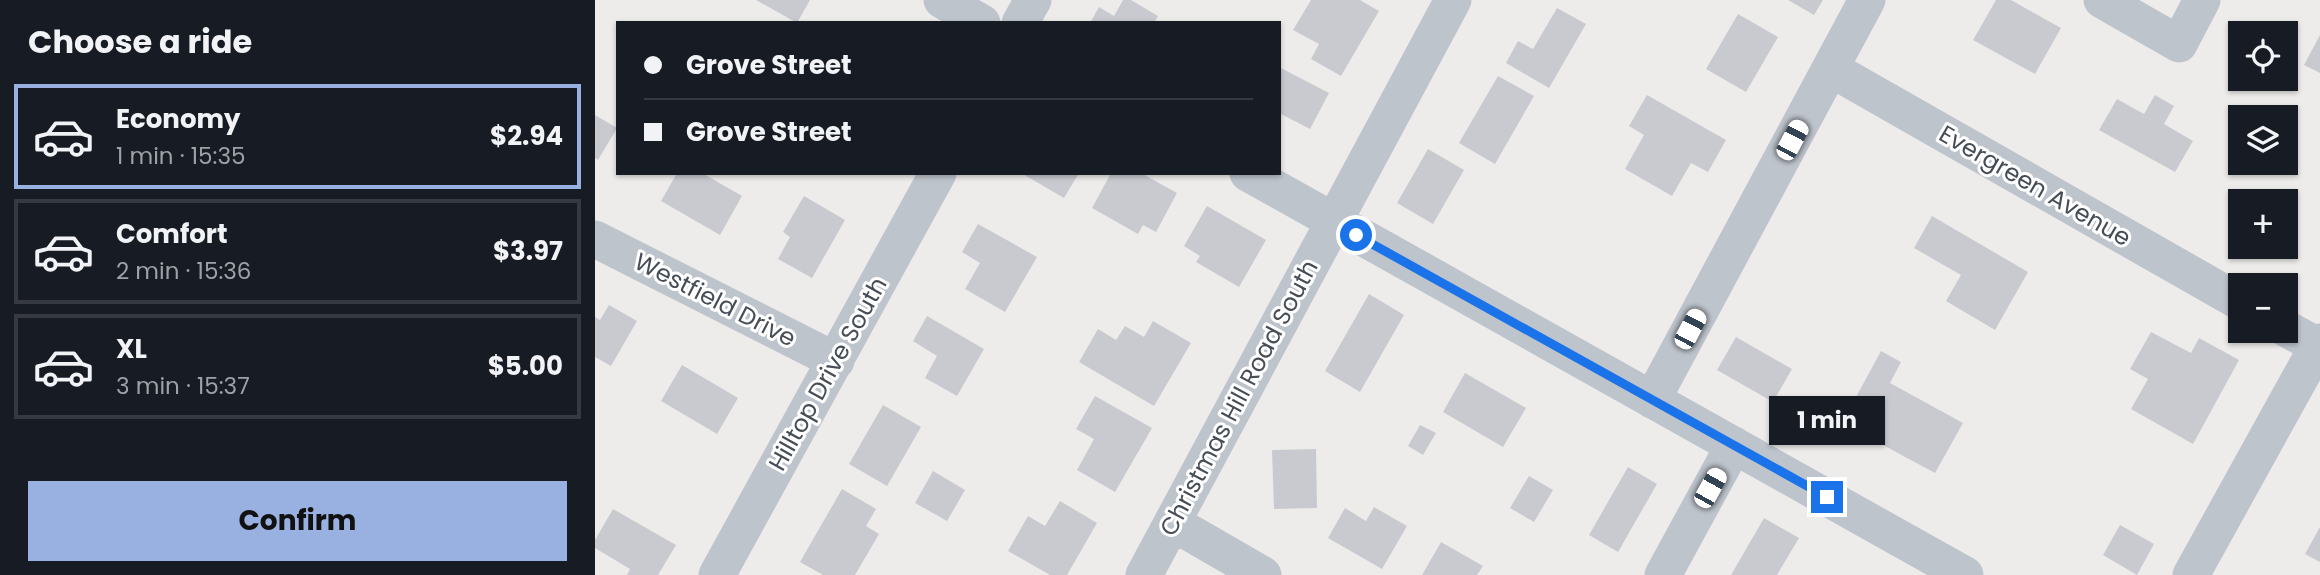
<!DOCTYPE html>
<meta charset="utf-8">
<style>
body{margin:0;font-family:Poppins,sans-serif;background:#242831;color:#f1f3f6;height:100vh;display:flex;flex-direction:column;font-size:26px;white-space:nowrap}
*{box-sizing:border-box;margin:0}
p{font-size:23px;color:#9ea1a6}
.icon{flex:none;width:38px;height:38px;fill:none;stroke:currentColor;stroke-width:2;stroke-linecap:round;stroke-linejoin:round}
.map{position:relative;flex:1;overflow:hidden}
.side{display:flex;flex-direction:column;background:#171b24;width:595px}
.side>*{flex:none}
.top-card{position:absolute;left:21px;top:21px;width:665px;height:154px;border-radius:0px;box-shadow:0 2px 5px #0004;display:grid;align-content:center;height:154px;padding:0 28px;background:#171b24}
.buttons{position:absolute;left:1633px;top:21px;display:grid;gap:14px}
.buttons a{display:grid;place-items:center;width:70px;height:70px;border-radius:0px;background:#171b24;box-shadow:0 2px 5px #0004;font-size:35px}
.end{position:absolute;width:32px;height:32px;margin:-16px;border:9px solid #1a73e8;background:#fff;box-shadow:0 0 0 4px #fff}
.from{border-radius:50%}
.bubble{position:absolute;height:49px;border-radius:0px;background:#171b24;box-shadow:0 2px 5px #0004;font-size:23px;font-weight:700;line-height:49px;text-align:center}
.car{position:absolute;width:21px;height:42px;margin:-21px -10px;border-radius:9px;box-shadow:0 0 5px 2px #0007;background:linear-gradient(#fff 24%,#345 0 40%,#fff 0 76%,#345 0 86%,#fff 0)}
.top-card b{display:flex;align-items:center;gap:24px;height:66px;font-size:26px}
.top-card b+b{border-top:2px solid #363941}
.top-card i{width:18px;height:18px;background:#f1f3f6}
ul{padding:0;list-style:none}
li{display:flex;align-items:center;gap:21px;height:105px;margin:0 14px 10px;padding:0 14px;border:4px solid #363941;border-radius:0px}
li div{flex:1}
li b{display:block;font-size:26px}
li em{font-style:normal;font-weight:700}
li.current{border-color:#99b1e1}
li>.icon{width:63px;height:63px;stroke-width:1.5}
h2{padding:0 28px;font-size:32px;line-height:84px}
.cta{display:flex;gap:14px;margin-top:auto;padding:14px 28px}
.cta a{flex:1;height:80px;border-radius:0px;background:#99b1e1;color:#111;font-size:28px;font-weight:700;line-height:80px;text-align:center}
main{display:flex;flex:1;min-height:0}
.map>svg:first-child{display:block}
</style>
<main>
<section class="side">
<h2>Choose a ride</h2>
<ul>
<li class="current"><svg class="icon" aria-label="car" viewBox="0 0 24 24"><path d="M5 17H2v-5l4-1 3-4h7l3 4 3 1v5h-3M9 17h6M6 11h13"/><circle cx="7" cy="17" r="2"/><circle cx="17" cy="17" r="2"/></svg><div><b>Economy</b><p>1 min · 15:35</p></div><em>$2.94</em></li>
<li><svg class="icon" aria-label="car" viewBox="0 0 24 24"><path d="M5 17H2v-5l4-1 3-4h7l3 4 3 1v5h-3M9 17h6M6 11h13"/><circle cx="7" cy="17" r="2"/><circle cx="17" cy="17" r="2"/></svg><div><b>Comfort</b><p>2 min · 15:36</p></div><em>$3.97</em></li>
<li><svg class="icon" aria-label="car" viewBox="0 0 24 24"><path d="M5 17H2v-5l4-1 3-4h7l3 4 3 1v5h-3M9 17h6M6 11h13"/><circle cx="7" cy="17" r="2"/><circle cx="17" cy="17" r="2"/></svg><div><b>XL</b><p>3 min · 15:37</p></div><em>$5.00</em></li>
</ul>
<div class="cta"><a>Confirm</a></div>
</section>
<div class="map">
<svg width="1725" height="575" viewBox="0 0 1725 575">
<rect width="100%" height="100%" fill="#eeeceb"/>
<!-- building -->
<path fill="#c9cad0" d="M 161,0 L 215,0 L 202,23 Z
M 528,0 L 536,0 L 563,16 L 559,23 L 495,23 L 504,7 L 519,16 Z
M 716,0 L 765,0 L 784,11 L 746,76 L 716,59 L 724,44 L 698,30 Z
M 1193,0 L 1228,0 L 1219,15 Z
M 1401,0 L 1416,0 L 1466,28 L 1440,74 L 1378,40 Z
M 962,8 L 991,24 L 954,88 L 911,63 L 923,41 L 938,49 Z
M 1143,14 L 1183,37 L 1151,92 L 1111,69 Z
M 1725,35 L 1725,73 L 1709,65 Z
M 684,67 L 734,93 L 715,129 L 684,113 Z
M 903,76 L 939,96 L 900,164 L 864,143 Z
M 1052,95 L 1131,140 L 1113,172 L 1096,163 L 1077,196 L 1030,169 L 1049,135 L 1034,126 Z
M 1560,95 L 1579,106 L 1569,124 L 1598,141 L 1580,172 L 1504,130 L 1522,99 L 1549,114 Z
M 0,115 L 22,128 L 3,160 L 0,158 Z
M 833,149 L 869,170 L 838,224 L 802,203 Z
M 82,173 L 107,173 L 147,196 L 125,235 L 66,201 Z
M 426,173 L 484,173 L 469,198 Z
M 516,173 L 546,173 L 582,193 L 561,232 L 548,225 L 543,234 L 497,208 Z
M 209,196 L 250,220 L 217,278 L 183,259 L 195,237 L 188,232 Z
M 612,206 L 671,240 L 644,287 L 601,262 L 605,256 L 589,246 Z
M 1337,216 L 1433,272 L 1400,330 L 1351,301 L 1366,275 L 1319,248 Z
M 383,224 L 442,257 L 410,312 L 370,289 L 385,263 L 367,252 Z
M 774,294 L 809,315 L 765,392 L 730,371 Z
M 14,305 L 42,321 L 16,366 L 0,357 L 0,317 L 5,320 Z
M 332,316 L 389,349 L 362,396 L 330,378 L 342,356 L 318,341 Z
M 558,321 L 596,343 L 559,406 L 484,362 L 503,329 L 521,340 L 530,326 L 549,337 Z
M 1556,332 L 1596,353 L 1604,338 L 1644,360 L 1598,444 L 1536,409 L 1553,379 L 1535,369 Z
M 1141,337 L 1197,369 L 1178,402 L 1122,370 Z
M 1286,351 L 1306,362 L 1295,383 L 1368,423 L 1340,473 L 1247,423 Z
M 87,365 L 143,398 L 122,434 L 66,401 Z
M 870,373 L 931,408 L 908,447 L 848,412 Z
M 500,396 L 557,428 L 520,492 L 482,470 L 499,439 L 481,429 Z
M 288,405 L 326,427 L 292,486 L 254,464 Z
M 825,425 L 841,433 L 828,455 L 813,446 Z
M 721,449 L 722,508 L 679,509 L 677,450 Z
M 1033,467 L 1062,484 L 1023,552 L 994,535 Z
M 338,471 L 370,490 L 352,521 L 320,503 Z
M 934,476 L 958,490 L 939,522 L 915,508 Z
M 247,489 L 281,509 L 271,526 L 284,534 L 260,575 L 228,575 L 205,562 Z
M 465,501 L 502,523 L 472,575 L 455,575 L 413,551 L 433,516 L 450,526 Z
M 779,507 L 812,526 L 787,569 L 733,538 L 750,508 L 771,521 Z
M 18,509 L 81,545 L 63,575 L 32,575 L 35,569 L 0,548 L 0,540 Z
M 1169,518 L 1204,538 L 1182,575 L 1136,575 Z
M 1525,525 L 1559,544 L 1542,575 L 1508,555 Z
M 1725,527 L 1725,562 L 1710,554 Z
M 846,542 L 888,566 L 882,575 L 827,575 Z"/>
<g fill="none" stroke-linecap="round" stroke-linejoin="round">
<!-- minor -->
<path stroke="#bec4cc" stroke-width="37" d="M 347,0 L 387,23
M 1507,0 L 1584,44 L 1607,0
M 425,23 L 438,0
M 1236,69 L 1645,302
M 653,173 L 1370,575
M 0,239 L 241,361
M 1690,328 L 1723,346
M 1057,400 L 1272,0
M 578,523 L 668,575
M 122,575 L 343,173
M 549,575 L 858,0
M 1068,575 L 1139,445
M 1596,575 L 1725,342"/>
</g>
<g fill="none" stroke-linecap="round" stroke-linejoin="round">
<!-- route -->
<path stroke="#1a73e8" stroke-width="9" d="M 761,235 L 1232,497"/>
</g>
<g text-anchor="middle" stroke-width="6" stroke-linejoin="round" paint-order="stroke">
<!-- street labels -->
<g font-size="24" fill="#464d56" stroke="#fff">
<text transform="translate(1440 186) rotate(30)" y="8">Evergreen Avenue</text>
<text transform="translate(120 300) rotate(27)" y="8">Westfield Drive</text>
<text transform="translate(233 374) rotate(-61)" y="8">Hilltop Drive South</text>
<text transform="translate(644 398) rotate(-62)" y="8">Christmas Hill Road South</text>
</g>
</g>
</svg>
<div class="buttons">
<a><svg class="icon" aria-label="locate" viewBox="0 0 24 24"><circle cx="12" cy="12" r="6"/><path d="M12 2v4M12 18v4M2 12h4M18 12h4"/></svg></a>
<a><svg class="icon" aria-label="layers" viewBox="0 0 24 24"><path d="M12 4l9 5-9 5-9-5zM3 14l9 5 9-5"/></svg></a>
<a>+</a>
<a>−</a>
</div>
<i class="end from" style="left:761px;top:235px"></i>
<i class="end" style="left:1232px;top:497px"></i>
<div class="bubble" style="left:1174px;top:396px;width:116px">1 min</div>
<i class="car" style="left:1197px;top:140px;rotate:28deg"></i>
<i class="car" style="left:1095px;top:329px;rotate:28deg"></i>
<i class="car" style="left:1115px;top:488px;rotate:29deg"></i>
<div class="top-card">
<b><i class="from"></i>Grove Street</b>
<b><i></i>Grove Street</b>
</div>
</div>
</main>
